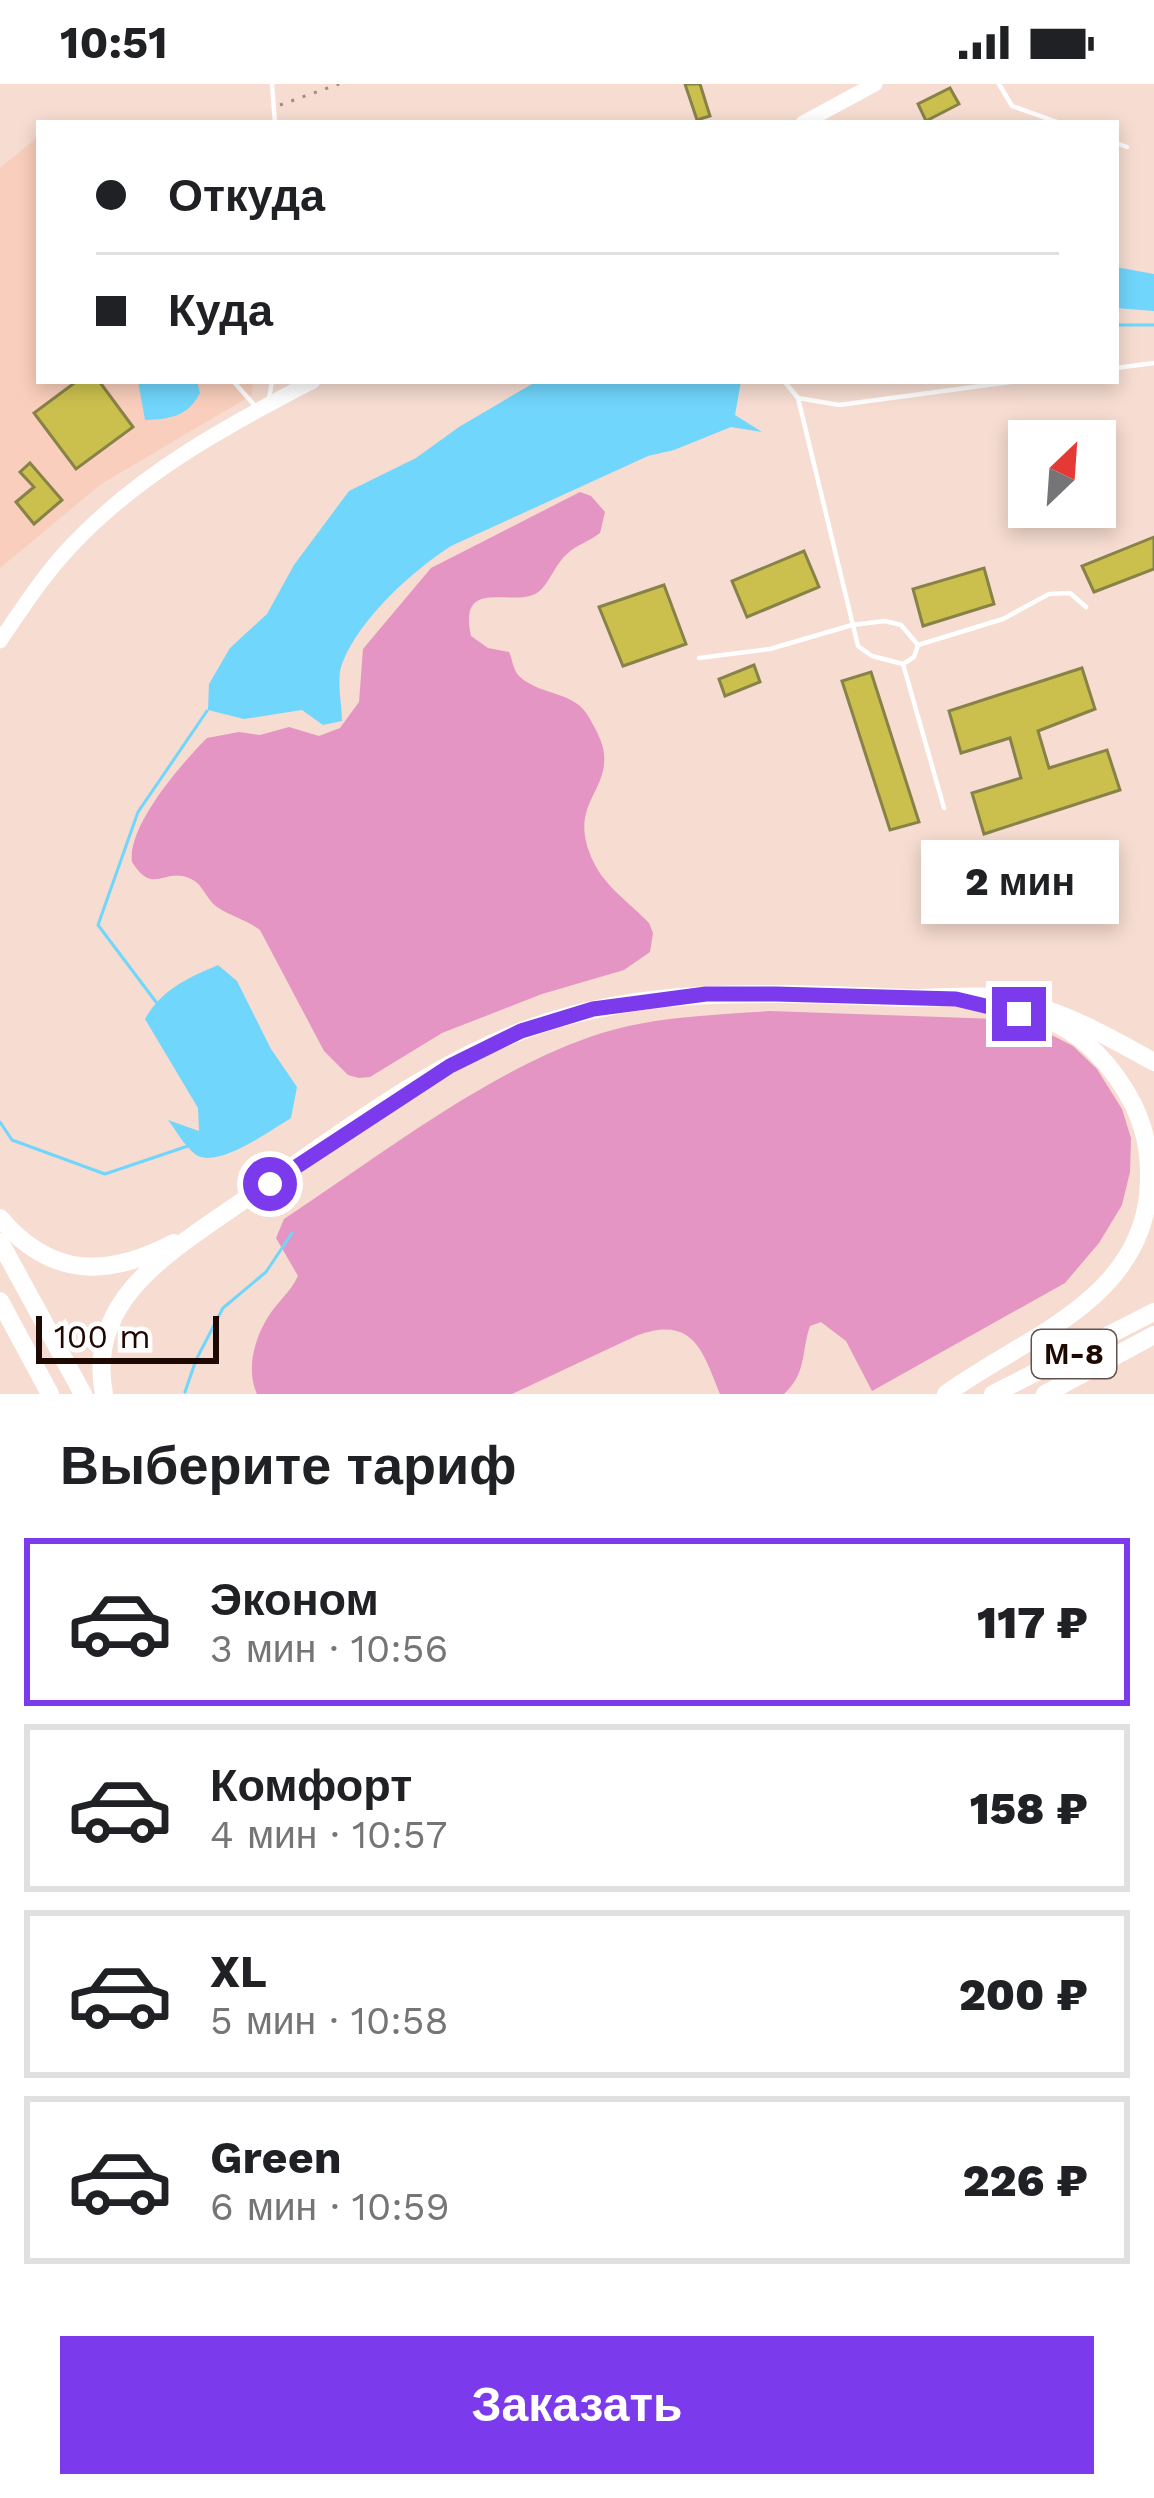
<!DOCTYPE html>
<html lang="ru">
<meta charset="utf-8">
<style>
body{margin:0;font-family:"Work Sans",sans-serif;background:#f6f6f6;color:#202124;height:100vh;display:flex;flex-direction:column;font-size:45px;white-space:nowrap}
*{box-sizing:border-box;margin:0}
p{font-size:39px;color:#757577}
.icon{flex:none;width:66px;height:66px;fill:none;stroke:currentColor;stroke-width:2;stroke-linecap:round;stroke-linejoin:round}
.map{position:relative;height:1310px;overflow:hidden}
.side{display:flex;flex-direction:column;background:#fff;flex:1}
.side>*{flex:none}
.banner{position:absolute;left:36px;top:36px;width:1083px;height:264px;border-radius:0px;box-shadow:0 6px 18px #0003;display:grid;align-content:center;height:264px;padding:0 60px;background:#fff}
.needle{width:78px;rotate:25deg}
.tools{position:absolute;left:1008px;top:336px;display:grid;gap:24px}
.tools a{display:grid;place-items:center;width:108px;height:108px;border-radius:0px;background:#fff;box-shadow:0 6px 18px #0003;font-size:60px}
.scale{position:absolute;left:36px;bottom:30px;width:183px;box-sizing:border-box;padding-left:12px;border:6px solid #1d0802;border-top:0;font-size:33px;line-height:42px;white-space:nowrap;color:#1d0802;-webkit-text-stroke:9px #fff;paint-order:stroke}
.end{position:absolute;width:54px;height:54px;margin:-27px;border:15px solid #7c3aed;background:#fff;box-shadow:0 0 0 6px #fff}
.from{border-radius:50%}
.bubble{position:absolute;height:84px;border-radius:0px;background:#fff;box-shadow:0 6px 18px #0003;font-size:39px;font-weight:800;line-height:84px;text-align:center}
.banner b{display:flex;align-items:center;gap:42px;height:114px;font-size:45px}
.banner b+b{border-top:3px solid #e0e0e0}
.banner i{width:30px;height:30px;background:#202124}
ul{padding:0;list-style:none}
li{display:flex;align-items:center;gap:36px;height:168px;margin:0 24px 18px;padding:0 36px;border:6px solid #e0e0e0;border-radius:0px}
li div{flex:1}
li b{display:block;font-size:45px}
li em{font-style:normal;font-weight:800}
li.active{border-color:#7c3aed}
li>.icon{width:108px;height:108px;stroke-width:1.5}
h2{padding:0 60px;font-size:54px;line-height:144px}
.cta{display:flex;gap:24px;margin-top:auto;padding:24px 60px}
.cta a{flex:1;height:138px;border-radius:0px;background:#7c3aed;color:#fff;font-size:48px;font-weight:800;line-height:138px;text-align:center}
.status{display:flex;justify-content:space-between;align-items:center;height:84px;padding:0 60px;background:#fff;direction:ltr}
.status svg{height:33px;fill:currentColor}
.map>svg:first-child{display:block}
</style>
<div class="status"><b>10:51</b><svg viewBox="0 0 49 12"><path d="M0 12V9h3v3zM5 12V6h3v6zM10 12V3h3v9zM15 12V0h3v12zM26 1h20v11H26zM47 4h2v5h-2z"/></svg></div>
<div class="map">
<svg width="1154" height="1310" viewBox="0 0 1154 1310">
<rect width="100%" height="100%" fill="#f6dcd1"/>
<!-- built -->
<path fill="#f9cebc" d="M 39,52 L 39,297 L 253,297 L 252,311 L 101,400 L 0,484 L 0,84 Z"/>
<!-- green -->
<path fill="#e495c3" d="M 580,408 L 591,412 L 605,428 L 600,449 C 590,457 576,461 567,470 C 555,480 549,501 537,509 C 511,524 458,492 471,552 L 488,564 L 509,568 C 513,577 513,587 520,593 C 543,613 575,606 590,635 C 596,646 603,658 604,670 C 608,709 567,722 593,777 C 605,803 630,819 649,839 L 653,849 L 650,868 L 624,886 L 542,910 L 442,949 L 370,993 L 359,994 L 348,991 L 324,967 L 260,846 C 247,836 230,832 217,823 C 206,815 203,800 191,795 C 164,782 154,813 132,778 C 127,742 182,679 207,654 L 239,648 L 260,651 L 289,643 L 319,652 L 340,644 L 359,618 L 363,565 L 431,484 Z
M 770,927 L 997,935 L 1036,943 L 1073,962 L 1097,985 L 1122,1025 L 1131,1054 L 1130,1088 L 1122,1121 L 1099,1159 L 1065,1199 L 872,1307 L 846,1257 L 821,1238 L 810,1242 C 801,1268 807,1289 784,1310 L 720,1310 C 703,1268 694,1231 638,1251 L 512,1310 L 257,1310 C 246,1286 254,1256 268,1233 C 277,1218 290,1209 298,1192 L 276,1154 L 284,1135 C 376,1074 483,991 587,954 C 644,933 710,931 770,927 Z"/>
<!-- water -->
<path fill="#70d6fb" d="M 1116,183 L 1154,190 L 1154,227 L 1116,224 Z
M 138,297 L 197,297 L 200,309 C 188,333 169,335 145,336 Z
M 537,297 L 741,297 L 735,331 L 762,348 L 731,343 L 674,366 L 648,372 L 451,462 C 412,487 359,535 342,580 C 336,595 342,620 342,637 L 323,641 L 302,626 L 244,635 L 208,626 L 209,600 L 230,564 L 267,530 L 294,481 L 349,407 L 416,374 L 459,343 Z
M 218,881 L 237,897 L 271,965 L 297,1003 L 291,1034 C 271,1046 225,1080 201,1073 C 189,1070 176,1046 168,1036 L 199,1047 L 198,1024 L 145,935 C 162,905 188,894 218,881 Z"/>
<g fill="none" stroke-linecap="round" stroke-linejoin="round">
<!-- stream -->
<path stroke="#70d6fb" stroke-width="3" d="M 1116,241 L 1154,241
M 156,918 L 98,841 L 138,728 L 207,627
M 0,1038 L 12,1056 L 105,1090 L 188,1062
M 185,1308 L 196,1276 L 223,1224 L 266,1188 L 292,1149"/>
</g>
<!-- building -->
<path fill="#cbc04e" stroke="#878247" stroke-width="3" d="M 685,0 L 700,0 L 710,32 L 697,36 Z
M 950,4 L 959,20 L 926,37 L 918,20 Z
M 77,297 L 99,297 L 133,343 L 76,385 L 34,329 Z
M 30,379 L 62,416 L 34,440 L 16,418 L 34,403 L 20,388 Z
M 1154,453 L 1154,485 L 1094,508 L 1082,482 Z
M 804,467 L 819,503 L 747,533 L 732,497 Z
M 984,484 L 994,520 L 923,542 L 913,505 Z
M 664,501 L 686,560 L 623,582 L 599,523 Z
M 754,581 L 760,598 L 725,612 L 719,595 Z
M 1082,584 L 1095,625 L 1038,647 L 1049,684 L 1107,666 L 1120,706 L 984,750 L 972,709 L 1021,694 L 1010,654 L 961,669 L 949,627 Z
M 871,588 L 919,738 L 890,746 L 842,597 Z"/>
<g fill="none" stroke-linecap="round" stroke-linejoin="round">
<!-- path -->
<path stroke="#a28a81" stroke-width="3" stroke-dasharray="3 9" stroke-linecap="butt" d="M 280,21 L 339,0"/>
<!-- service -->
<path stroke="#fff" stroke-width="4.5" d="M 272,0 L 275,39
M 999,0 L 1012,22 L 1060,39
M 1116,59 L 1127,63
M 1116,284 L 1154,279
M 233,297 L 257,324
M 784,297 L 798,314 L 858,562 L 872,572 L 903,580 L 944,724
M 798,314 L 839,321 L 1018,297
M 269,315 L 272,297
M 918,561 L 1003,535 L 1049,510 L 1070,509 L 1086,523
M 699,574 L 770,565 L 852,541 L 885,537 L 901,541 L 918,561 L 914,573 L 903,580"/>
<!-- secondary -->
<path stroke="#fff" stroke-width="15" d="M 803,39 L 875,0
M 0,557 C 23,523 45,489 73,460 C 140,389 228,341 313,297"/>
<!-- trunk -->
<path stroke="#fff" stroke-width="18" d="M 0,1134 C 52,1195 108,1193 174,1159
M 104,1310 C 85,1214 173,1166 241,1118 C 330,1058 419,987 519,948 C 642,900 776,909 905,914 C 940,915 979,909 1013,916 C 1064,927 1109,953 1154,978
M 946,1310 C 1021,1255 1136,1219 1148,1112 C 1151,1079 1148,1052 1134,1022 C 1116,986 1083,947 1043,935
M 993,1310 L 1154,1228
M 1045,1310 L 1154,1251"/>
<!-- motorway -->
<path stroke="#fff" stroke-width="18" d="M 0,1158 L 83,1310
M 0,1217 L 50,1310"/>
</g>
<g fill="none" stroke-linecap="round" stroke-linejoin="round">
<!-- route -->
<path stroke="#7c3aed" stroke-width="15" d="M 270,1100 L 450,982 L 521,947 L 593,925 L 706,910 L 776,910 L 956,915 L 1019,930"/>
</g>
<g text-anchor="middle" stroke-width="10" stroke-linejoin="round" paint-order="stroke">
<!-- shield labels -->
<rect fill="#fff" stroke="#61524e" stroke-width="3" x="1032" y="1246" width="84" height="48" rx="9"/>
<g font-size="30" font-weight="bold" fill="#1d0802">
<text x="1074" y="1280">М-8</text>
</g>
</g>
</svg>
<div class="tools">
<a><svg class="needle" viewBox="-14 -14 28 28"><path d="M0-13l5 13h-10z" fill="#e53935"/><path d="M0 13l5-13h-10z" fill="#757577"/></svg></a>
</div>
<div class="scale">100 m</div>
<i class="end from" style="left:270px;top:1100px"></i>
<i class="end" style="left:1019px;top:930px"></i>
<div class="bubble" style="left:921px;top:756px;width:198px">2 мин</div>
<div class="banner">
<b><i class="from"></i>Откуда</b>
<b><i></i>Куда</b>
</div>
</div>
<section class="side">
<h2>Выберите тариф</h2>
<ul>
<li class="active"><svg class="icon" aria-label="car" viewBox="0 0 24 24"><path d="M5 17H2v-5l4-1 3-4h7l3 4 3 1v5h-3M9 17h6M6 11h13"/><circle cx="7" cy="17" r="2"/><circle cx="17" cy="17" r="2"/></svg><div><b>Эконом</b><p>3 мин · 10:56</p></div><em>117 ₽</em></li>
<li><svg class="icon" aria-label="car" viewBox="0 0 24 24"><path d="M5 17H2v-5l4-1 3-4h7l3 4 3 1v5h-3M9 17h6M6 11h13"/><circle cx="7" cy="17" r="2"/><circle cx="17" cy="17" r="2"/></svg><div><b>Комфорт</b><p>4 мин · 10:57</p></div><em>158 ₽</em></li>
<li><svg class="icon" aria-label="car" viewBox="0 0 24 24"><path d="M5 17H2v-5l4-1 3-4h7l3 4 3 1v5h-3M9 17h6M6 11h13"/><circle cx="7" cy="17" r="2"/><circle cx="17" cy="17" r="2"/></svg><div><b>XL</b><p>5 мин · 10:58</p></div><em>200 ₽</em></li>
<li><svg class="icon" aria-label="car" viewBox="0 0 24 24"><path d="M5 17H2v-5l4-1 3-4h7l3 4 3 1v5h-3M9 17h6M6 11h13"/><circle cx="7" cy="17" r="2"/><circle cx="17" cy="17" r="2"/></svg><div><b>Green</b><p>6 мин · 10:59</p></div><em>226 ₽</em></li>
</ul>
<div class="cta"><a>Заказать</a></div>
</section>
